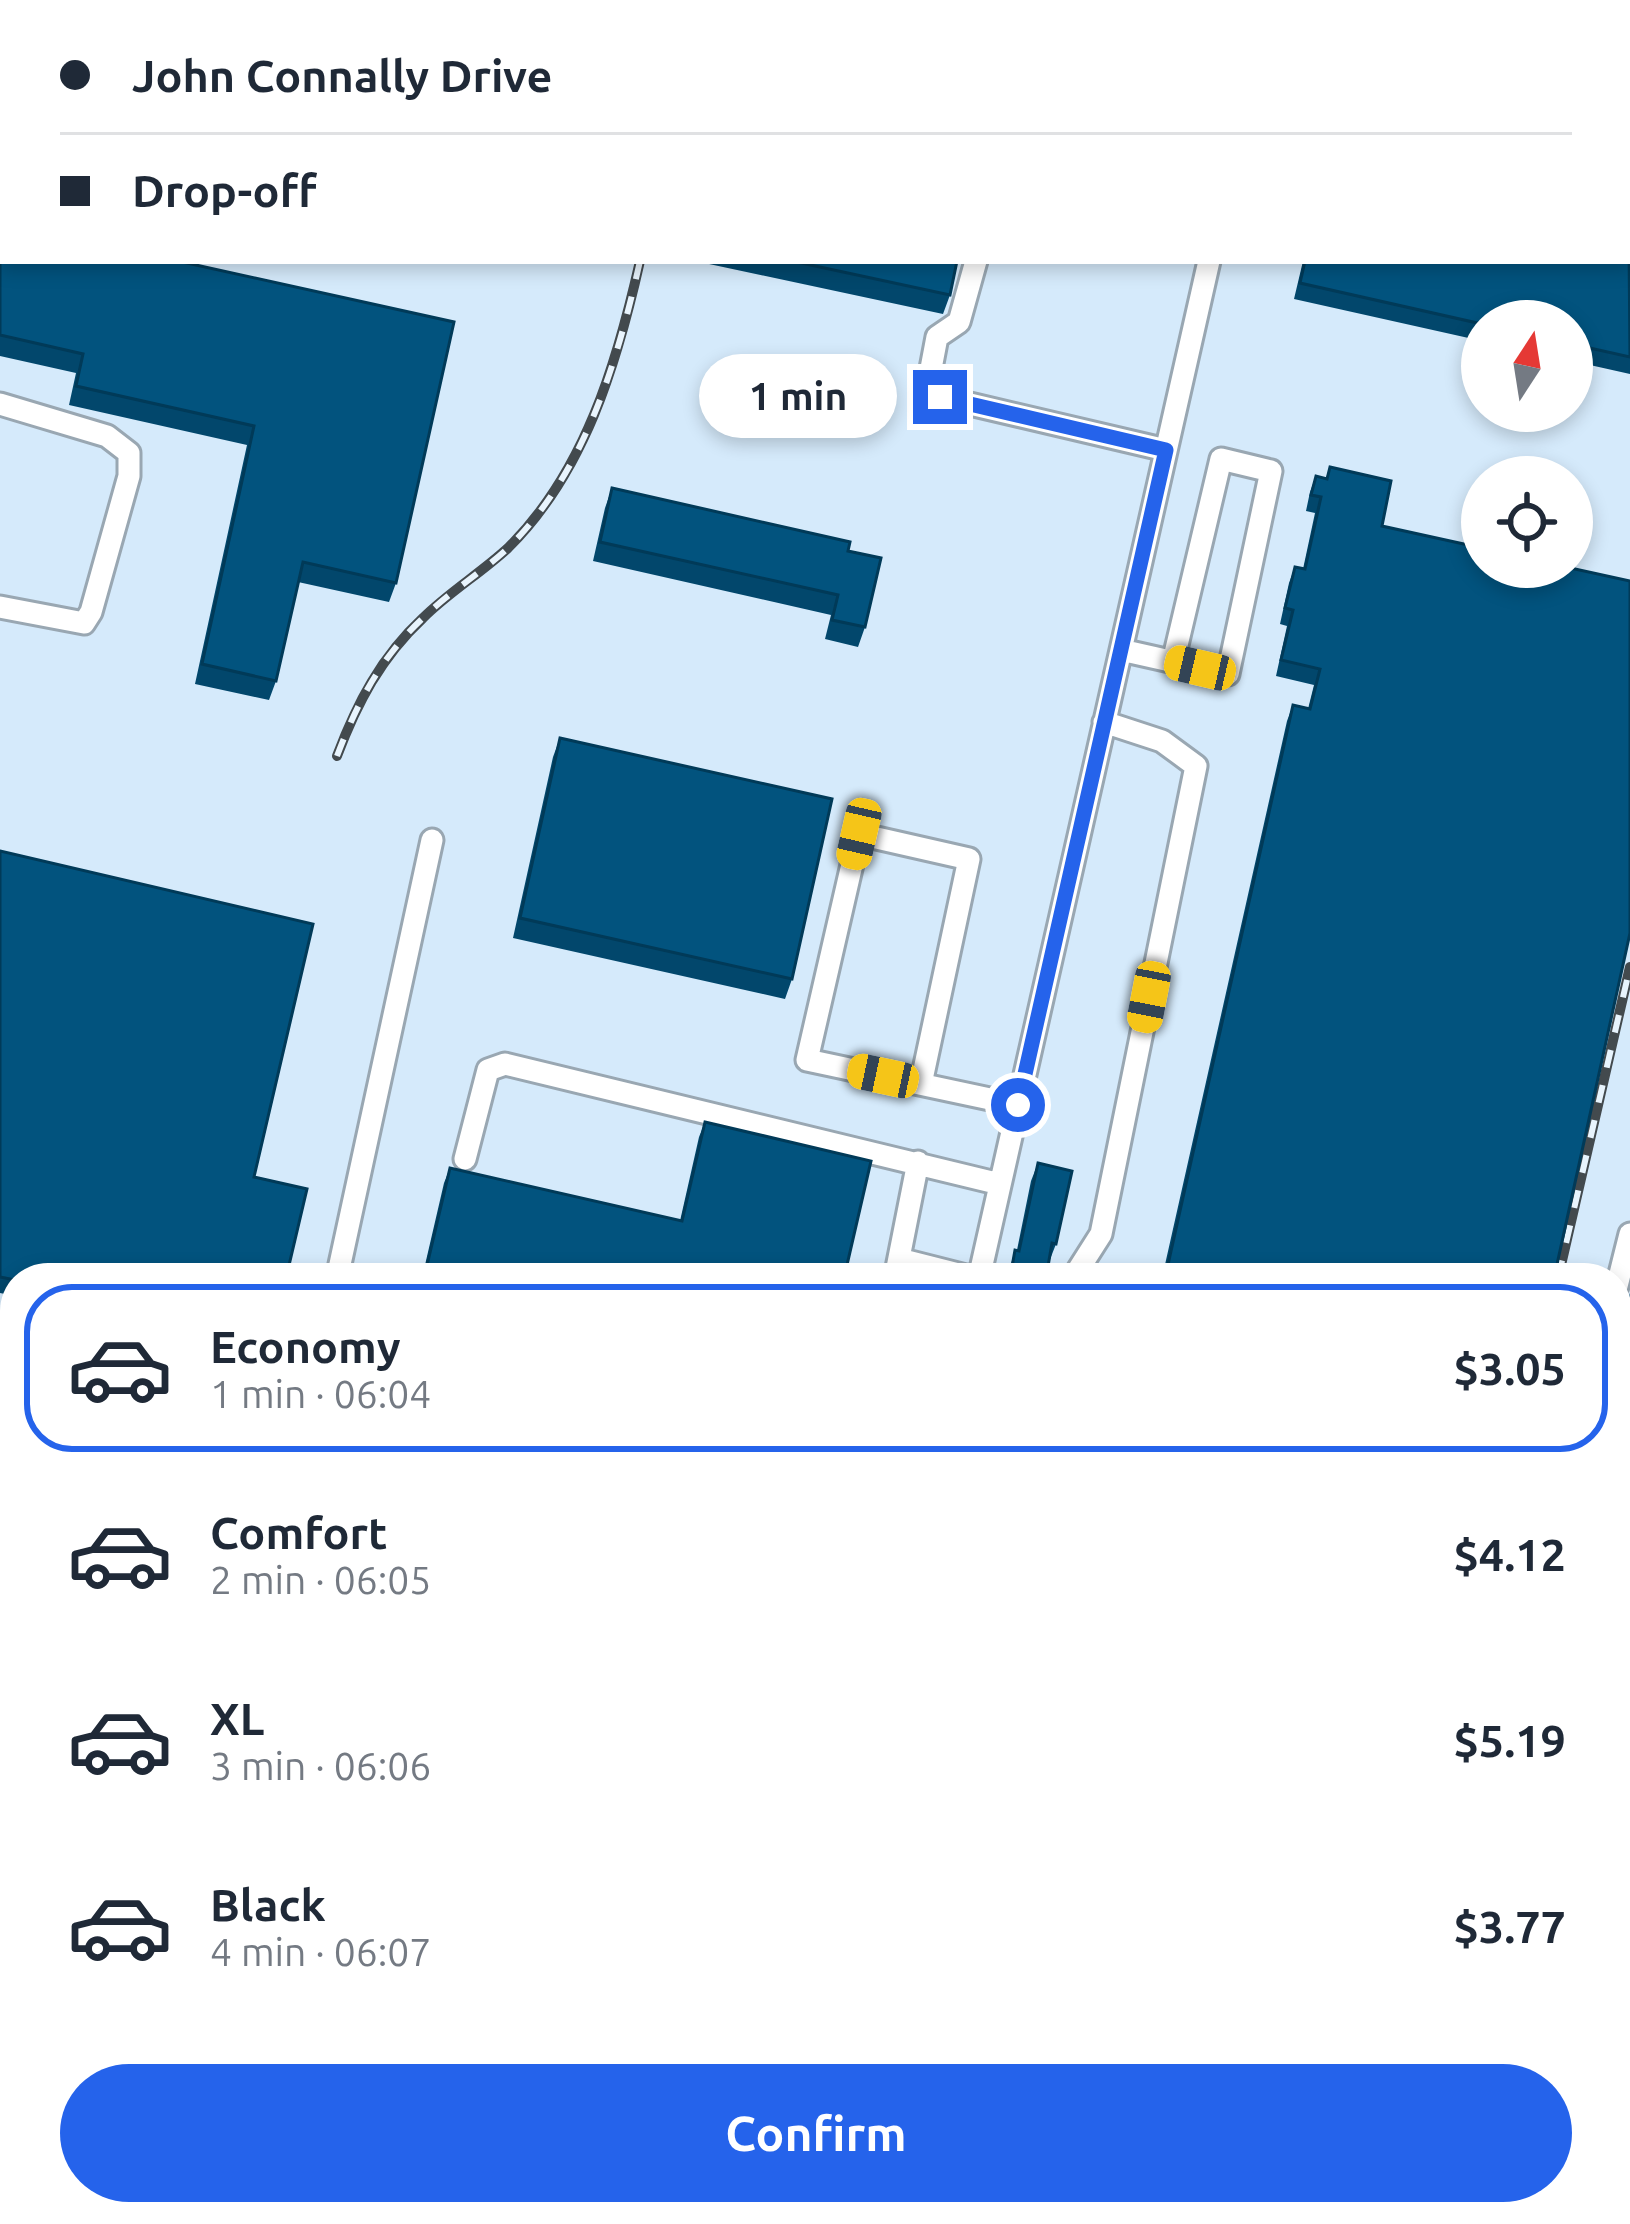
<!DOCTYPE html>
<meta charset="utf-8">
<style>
body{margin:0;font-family:Ubuntu,sans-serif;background:#f2f2f3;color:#1f2937;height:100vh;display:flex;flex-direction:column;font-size:45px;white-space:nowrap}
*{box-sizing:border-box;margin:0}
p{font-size:39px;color:#747a83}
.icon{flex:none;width:66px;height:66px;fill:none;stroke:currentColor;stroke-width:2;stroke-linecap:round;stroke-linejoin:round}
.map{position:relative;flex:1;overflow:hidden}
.side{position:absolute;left:0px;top:1263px;width:1632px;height:963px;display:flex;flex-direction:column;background:#fff;border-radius:48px 48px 0 0;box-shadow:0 6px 18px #0003}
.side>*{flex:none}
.top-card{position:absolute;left:0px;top:0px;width:1632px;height:264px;box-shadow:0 6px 18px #0003;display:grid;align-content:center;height:264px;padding:0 60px;background:#fff}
.needle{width:78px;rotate:12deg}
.fabs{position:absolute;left:1461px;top:300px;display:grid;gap:24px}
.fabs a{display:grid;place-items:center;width:132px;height:132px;border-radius:50%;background:#fff;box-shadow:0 6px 18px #0003;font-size:60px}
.end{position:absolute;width:54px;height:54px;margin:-27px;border:15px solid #2563eb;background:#fff;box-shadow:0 0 0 6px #fff}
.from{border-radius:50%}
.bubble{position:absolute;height:84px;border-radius:42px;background:#fff;box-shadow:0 6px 18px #0003;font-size:39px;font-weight:700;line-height:84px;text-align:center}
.car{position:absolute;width:36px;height:72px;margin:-36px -18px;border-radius:15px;box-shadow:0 0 9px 3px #0007;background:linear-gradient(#f5c518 24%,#345 0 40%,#f5c518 0 76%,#345 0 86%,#f5c518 0)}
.top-card b{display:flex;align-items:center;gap:42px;height:114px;font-size:45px}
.top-card b+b{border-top:3px solid #e0e1e3}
.top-card i{width:30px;height:30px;background:#1f2937}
ul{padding:21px 0 0;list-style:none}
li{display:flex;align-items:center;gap:36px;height:168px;margin:0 24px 18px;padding:0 36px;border:6px solid transparent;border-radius:48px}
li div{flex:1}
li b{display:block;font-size:45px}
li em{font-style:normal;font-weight:700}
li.current{border-color:#2563eb}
li>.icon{width:108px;height:108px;stroke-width:1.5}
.action{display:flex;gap:24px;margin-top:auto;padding:24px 60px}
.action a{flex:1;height:138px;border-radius:72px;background:#2563eb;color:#fff;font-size:48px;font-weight:700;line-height:138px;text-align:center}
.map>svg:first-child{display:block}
</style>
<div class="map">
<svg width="1630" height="2224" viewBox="0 0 1630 2224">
<rect width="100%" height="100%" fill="#e8f4fd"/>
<!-- built -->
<path fill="#d5eafb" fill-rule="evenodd" d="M 0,0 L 1630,0 L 1630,1791 L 1617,1788 L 1617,1278 L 15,1278 L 15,1406 L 0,1403 ZM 3,3 L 1629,3 L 1629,261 L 3,261 ZM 1482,321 L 1572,321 L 1572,411 L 1482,411 ZM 1482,477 L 1572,477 L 1572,567 L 1482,567 Z
M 0,1502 L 15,1505 L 15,2211 L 1617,2211 L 1617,1892 L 1630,1894 L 1630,2224 L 0,2224 Z"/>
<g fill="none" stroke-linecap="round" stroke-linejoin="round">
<defs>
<path id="minor" d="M 735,0 L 735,3
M 77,3 L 77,0
M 1166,3 L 1167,0
M 1267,3 L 1268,0
M 0,44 L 3,44
M 0,178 L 3,179
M 976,261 L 959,322 L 937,337 L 929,379 L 940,397 L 1166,450
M 0,404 L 107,436 L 129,453 L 129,476 L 91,612 L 84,623 L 0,607
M 1121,650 L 1228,674 L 1271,471 L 1221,459 L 1173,662
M 921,1084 L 969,859 L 859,834 L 807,1060 L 1018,1105
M 465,1159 L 488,1070 L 505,1064 L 1000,1184
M 899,1259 L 974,1278
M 337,1278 L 432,840
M 895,1278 L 918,1162
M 979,1278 L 1209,261
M 1073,1278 L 1101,1234 L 1196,766 L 1162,741 L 1104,722
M 1617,1286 L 1630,1234
M 0,1563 L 15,1567
M 1617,1764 L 1630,1767
M 0,1849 L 15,1843
M 1617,1977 L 1630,1980
M 1617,2032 L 1630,2035
M 0,2082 L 15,2085
M 1621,2114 L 1630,2076
M 1617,2207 L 1630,2210
M 577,2211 L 635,2224
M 733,2224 L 736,2211
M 828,2224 L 843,2211
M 1006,2224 L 1008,2211
M 1042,2224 L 1045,2211
M 1596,2224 L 1599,2211"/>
<path id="major" d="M 0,1433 L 15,1437
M 0,1482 L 15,1486
M 1617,1820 L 1630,1823
M 1617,1865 L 1630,1867"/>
</defs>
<!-- minor casing -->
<use href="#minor" stroke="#99a7b2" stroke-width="27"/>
<!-- major casing -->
<use href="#major" stroke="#99a7b2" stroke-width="33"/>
<!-- minor -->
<use href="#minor" stroke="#fff" stroke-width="21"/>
<!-- major -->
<use href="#major" stroke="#fff" stroke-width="27"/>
<defs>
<path id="rail" d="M 698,3 L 699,0
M 337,756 C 357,703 381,657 423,618 C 449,592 481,573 508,548 C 585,472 617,363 640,261
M 1558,1278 L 1630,967"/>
</defs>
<!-- rail casing -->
<use href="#rail" stroke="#434a4e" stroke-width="10"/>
<!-- rail -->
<use href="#rail" stroke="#e8f4fd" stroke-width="6" stroke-dasharray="18" stroke-linecap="butt"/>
</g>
<!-- wall -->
<path fill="#02476c" d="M 808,0 L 1148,0 L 1148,3 L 822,3 Z
M 0,227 L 178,261 L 396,583 L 389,602 L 298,582 L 276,681 L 269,700 L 195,684 L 247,445 L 69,405 L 76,373 L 0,356 Z
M 1630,243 L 1630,374 L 1572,361 L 1572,321 L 1482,321 L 1482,341 L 1294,299 L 1303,261 L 1629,261 Z
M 695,261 L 957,261 L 950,295 L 943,314 Z
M 1330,467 L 1382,526 L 1554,1278 L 1162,1278 L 1287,721 L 1293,705 L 1308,709 L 1314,685 L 1276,676 L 1287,626 L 1280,624 L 1289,583 L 1295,567 L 1303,569 L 1315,513 L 1306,511 L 1310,492 L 1316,476 L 1326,478 Z
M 612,488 L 848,551 L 865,627 L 858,647 L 825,639 L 831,615 L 593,561 L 605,508 Z
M 560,738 L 792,979 L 785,999 L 513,938 L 553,757 Z
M 0,851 L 254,1177 L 286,1278 L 15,1278 L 15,1296 L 0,1293 Z
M 705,1122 L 844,1278 L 422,1278 L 444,1183 L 450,1168 L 680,1221 L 699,1137 Z
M 1038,1163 L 1056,1244 L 1049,1262 L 1046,1278 L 1007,1278 L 1015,1250 L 1017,1250 L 1031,1181 Z
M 1630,1293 L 1630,1329 L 1621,1327 Z
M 1617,1628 L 1630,1631 L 1630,1722 L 1625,1725 L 1617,1724 Z
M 871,2211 L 967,2211 L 964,2224 L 883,2224 L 869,2221 Z
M 1345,2211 L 1562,2211 L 1559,2224 L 1403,2224 Z"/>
<!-- building -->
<path fill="#02537e" stroke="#013a58" stroke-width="3" d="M 103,0 L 456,0 L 455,3 L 103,3 Z
M 904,0 L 1148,0 L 1148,3 L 917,3 Z
M 2,222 L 3,261 L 178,261 L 454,322 L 396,583 L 303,562 L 276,681 L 202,664 L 254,426 L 76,386 L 83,354 L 0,335 L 0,231 Z
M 1629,242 L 1630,357 L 1572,344 L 1572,321 L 1482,321 L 1482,324 L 1300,283 L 1305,261 L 1629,261 Z
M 792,261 L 957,261 L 950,295 Z
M 1330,467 L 1391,481 L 1382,526 L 1482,548 L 1482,567 L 1566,567 L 1630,581 L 1630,933 L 1554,1278 L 1165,1278 L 1293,705 L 1310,709 L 1320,669 L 1281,660 L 1293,610 L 1285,608 L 1295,567 L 1305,569 L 1321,497 L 1311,495 L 1316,476 L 1327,479 Z
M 612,488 L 850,542 L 848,551 L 881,558 L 865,627 L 832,620 L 838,595 L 600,542 Z
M 560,738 L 832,799 L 792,979 L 520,918 Z
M 0,851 L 313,924 L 254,1177 L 307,1189 L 286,1278 L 202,1278 L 183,1274 L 182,1278 L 15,1278 L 15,1280 L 0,1277 Z
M 705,1122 L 871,1161 L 844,1278 L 424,1278 L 450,1168 L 682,1221 Z
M 1038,1163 L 1072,1171 L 1056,1244 L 1052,1243 L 1046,1278 L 1010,1278 L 1015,1250 L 1019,1251 Z
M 0,1573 L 15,1576 L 15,1664 L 0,1731 Z
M 1617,1628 L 1630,1631 L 1630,1707 L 1617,1704 Z
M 0,2146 L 15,2149 L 15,2211 L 284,2211 L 340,2224 L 0,2224 Z
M 919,2211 L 967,2211 L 965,2221 Z
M 1416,2211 L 1562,2211 L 1559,2224 L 1474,2224 Z"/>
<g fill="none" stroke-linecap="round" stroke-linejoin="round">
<!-- route -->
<path stroke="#2563eb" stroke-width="15" d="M 940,397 L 1166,450 L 1018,1105"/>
</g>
</svg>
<div class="fabs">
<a><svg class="needle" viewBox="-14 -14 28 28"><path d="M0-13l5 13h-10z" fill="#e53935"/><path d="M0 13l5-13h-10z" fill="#747a83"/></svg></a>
<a><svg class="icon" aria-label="locate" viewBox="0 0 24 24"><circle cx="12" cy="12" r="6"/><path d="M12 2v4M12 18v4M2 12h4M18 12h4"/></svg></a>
</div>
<i class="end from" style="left:1018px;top:1105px"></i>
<i class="end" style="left:940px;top:397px"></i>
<div class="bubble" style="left:699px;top:354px;width:198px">1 min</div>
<i class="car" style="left:1200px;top:668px;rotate:283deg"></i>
<i class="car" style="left:859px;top:834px;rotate:193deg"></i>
<i class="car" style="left:1149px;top:997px;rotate:191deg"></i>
<i class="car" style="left:883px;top:1076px;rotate:282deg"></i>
<div class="top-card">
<b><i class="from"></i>John Connally Drive</b>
<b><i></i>Drop-off</b>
</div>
<section class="side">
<ul>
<li class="current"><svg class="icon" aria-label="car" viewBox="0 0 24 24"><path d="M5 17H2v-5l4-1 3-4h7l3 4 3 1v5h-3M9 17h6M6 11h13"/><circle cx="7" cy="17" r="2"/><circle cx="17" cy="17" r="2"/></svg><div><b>Economy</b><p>1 min · 06:04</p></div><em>$3.05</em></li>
<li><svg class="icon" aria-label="car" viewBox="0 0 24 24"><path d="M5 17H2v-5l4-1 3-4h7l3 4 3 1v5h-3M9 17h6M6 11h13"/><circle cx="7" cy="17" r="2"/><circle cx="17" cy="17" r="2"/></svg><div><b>Comfort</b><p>2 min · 06:05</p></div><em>$4.12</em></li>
<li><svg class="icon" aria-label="car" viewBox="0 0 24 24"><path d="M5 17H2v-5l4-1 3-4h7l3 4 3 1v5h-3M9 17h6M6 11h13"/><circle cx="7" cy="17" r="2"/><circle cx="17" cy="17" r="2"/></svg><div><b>XL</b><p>3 min · 06:06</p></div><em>$5.19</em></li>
<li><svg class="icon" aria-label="car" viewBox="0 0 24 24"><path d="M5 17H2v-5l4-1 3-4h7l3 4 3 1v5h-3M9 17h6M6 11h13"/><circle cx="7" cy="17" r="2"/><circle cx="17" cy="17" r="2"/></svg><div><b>Black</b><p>4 min · 06:07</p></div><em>$3.77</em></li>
</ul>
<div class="action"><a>Confirm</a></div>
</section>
</div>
